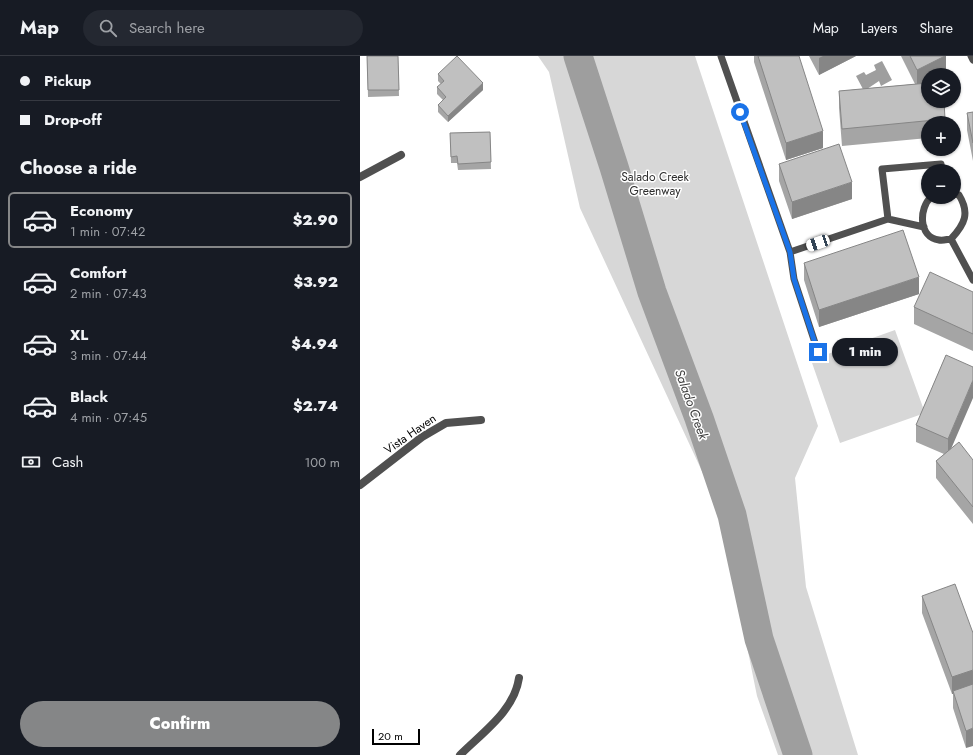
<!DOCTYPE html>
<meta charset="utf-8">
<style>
body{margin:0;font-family:Jost,sans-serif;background:#242831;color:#f1f3f6;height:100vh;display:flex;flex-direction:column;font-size:15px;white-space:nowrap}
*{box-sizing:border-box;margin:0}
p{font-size:13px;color:#9ea1a6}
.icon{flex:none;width:22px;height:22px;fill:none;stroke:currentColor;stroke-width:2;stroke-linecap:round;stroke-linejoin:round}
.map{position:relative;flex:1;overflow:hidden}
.sheet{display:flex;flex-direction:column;background:#171b24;width:360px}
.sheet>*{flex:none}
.hud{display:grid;align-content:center;height:88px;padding:0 20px;background:#171b24}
.buttons{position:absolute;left:561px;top:12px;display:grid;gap:8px}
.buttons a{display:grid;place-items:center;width:40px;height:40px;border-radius:50%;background:#171b24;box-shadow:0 1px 3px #0004;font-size:20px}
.scale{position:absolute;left:12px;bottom:10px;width:48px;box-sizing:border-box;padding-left:4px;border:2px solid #000;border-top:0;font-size:11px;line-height:14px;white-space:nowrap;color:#000;-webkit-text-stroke:3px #fff;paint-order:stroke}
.end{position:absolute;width:18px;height:18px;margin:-9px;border:5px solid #1a73e8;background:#fff;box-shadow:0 0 0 2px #fff}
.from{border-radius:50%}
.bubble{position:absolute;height:28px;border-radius:14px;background:#171b24;box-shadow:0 1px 3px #0004;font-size:13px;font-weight:800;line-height:28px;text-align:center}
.car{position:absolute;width:12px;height:24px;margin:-12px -6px;border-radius:5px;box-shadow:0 0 3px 1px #0007;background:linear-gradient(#fff 24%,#345 0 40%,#fff 0 76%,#345 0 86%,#fff 0)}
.hud b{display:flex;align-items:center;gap:14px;height:38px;font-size:15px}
.hud b+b{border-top:1px solid #363941}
.hud i{width:10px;height:10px;background:#f1f3f6}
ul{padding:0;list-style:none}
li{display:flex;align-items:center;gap:12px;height:56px;margin:0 8px 6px;padding:0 12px;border:2px solid transparent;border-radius:6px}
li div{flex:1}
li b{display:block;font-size:15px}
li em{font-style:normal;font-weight:800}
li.current{border-color:#858687}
li>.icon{width:36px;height:36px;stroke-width:1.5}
h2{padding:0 20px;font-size:18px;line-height:48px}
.pay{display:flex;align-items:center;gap:10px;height:44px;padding:0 20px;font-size:15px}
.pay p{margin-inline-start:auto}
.cta{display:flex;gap:8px;margin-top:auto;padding:8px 20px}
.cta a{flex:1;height:46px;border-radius:24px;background:#858687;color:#fff;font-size:16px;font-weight:800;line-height:46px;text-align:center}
header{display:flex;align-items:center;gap:24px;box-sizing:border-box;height:56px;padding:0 20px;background:#171b24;border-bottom:1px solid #363941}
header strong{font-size:19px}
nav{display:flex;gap:22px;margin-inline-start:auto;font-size:14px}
.search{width:280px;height:36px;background:#242831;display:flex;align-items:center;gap:10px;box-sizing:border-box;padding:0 14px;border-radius:22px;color:#9ea1a6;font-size:15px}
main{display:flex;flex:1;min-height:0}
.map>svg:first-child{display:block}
</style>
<header>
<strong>Map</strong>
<div class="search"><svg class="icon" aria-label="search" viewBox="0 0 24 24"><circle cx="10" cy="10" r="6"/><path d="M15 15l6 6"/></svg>Search here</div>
<nav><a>Map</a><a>Layers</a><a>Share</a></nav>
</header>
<main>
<section class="sheet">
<div class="hud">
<b><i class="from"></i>Pickup</b>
<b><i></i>Drop-off</b>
</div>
<h2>Choose a ride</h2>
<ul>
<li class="current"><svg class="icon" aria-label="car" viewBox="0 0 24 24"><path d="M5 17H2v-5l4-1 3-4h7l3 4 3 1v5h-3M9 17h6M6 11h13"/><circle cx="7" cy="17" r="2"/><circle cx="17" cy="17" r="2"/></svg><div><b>Economy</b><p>1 min · 07:42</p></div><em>$2.90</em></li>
<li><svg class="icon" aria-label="car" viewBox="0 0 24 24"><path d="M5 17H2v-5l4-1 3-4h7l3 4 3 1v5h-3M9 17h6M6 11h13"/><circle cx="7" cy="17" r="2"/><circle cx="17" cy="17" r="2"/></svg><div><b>Comfort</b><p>2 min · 07:43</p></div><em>$3.92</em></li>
<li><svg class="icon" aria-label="car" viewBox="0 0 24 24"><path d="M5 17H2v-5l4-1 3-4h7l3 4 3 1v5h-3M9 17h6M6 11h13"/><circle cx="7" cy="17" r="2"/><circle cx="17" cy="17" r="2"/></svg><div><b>XL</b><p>3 min · 07:44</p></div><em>$4.94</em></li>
<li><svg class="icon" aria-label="car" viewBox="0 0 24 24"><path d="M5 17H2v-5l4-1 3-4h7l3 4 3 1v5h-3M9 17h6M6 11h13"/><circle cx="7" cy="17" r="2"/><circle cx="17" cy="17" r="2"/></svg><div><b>Black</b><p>4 min · 07:45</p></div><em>$2.74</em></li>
</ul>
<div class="pay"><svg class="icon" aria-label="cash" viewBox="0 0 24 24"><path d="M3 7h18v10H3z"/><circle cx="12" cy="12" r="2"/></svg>Cash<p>100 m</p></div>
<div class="cta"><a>Confirm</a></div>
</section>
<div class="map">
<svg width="613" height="699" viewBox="0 0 613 699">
<rect width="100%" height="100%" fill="#fff"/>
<!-- green -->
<path fill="#d7d7d7" d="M 178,0 L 335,0 L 458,370 L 435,422 L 446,531 L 498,699 L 418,699 L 397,640 L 359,452 L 220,152 L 189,16 Z
M 535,274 L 565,357 L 480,387 L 451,304 Z"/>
<!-- water -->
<path fill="#9e9e9e" d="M 522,5 L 532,24 L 521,30 L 519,25 L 504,35 L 496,20 L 504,16 L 506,19 L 516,14 L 514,9 Z"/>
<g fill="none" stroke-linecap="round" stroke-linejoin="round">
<!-- river -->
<path stroke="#9e9e9e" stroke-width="29" d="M 218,0 L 254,111 L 292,236 L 339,362 L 372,459 L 399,583 L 438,699"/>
<!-- service -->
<path stroke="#505050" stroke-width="7" d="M 361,0 L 430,196 L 434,223 L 458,296
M 611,0 L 613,4
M 571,141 C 559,152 558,181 579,184 C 583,185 588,183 591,183 C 605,168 610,157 599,139 L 594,138
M 528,163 L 522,113 L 581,108 L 582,115
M 591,183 L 613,224
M 430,196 L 528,163 L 564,171"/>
<!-- minor -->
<path stroke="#505050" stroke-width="8" d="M 0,121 L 41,99
M 0,429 L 62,381 L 86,367 L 121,364
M 100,699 C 123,676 154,655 159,622"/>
</g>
<!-- wall -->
<path fill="#a5a5a5" d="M 7,0 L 38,0 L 39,40 L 8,41 Z
M 394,0 L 439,0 L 463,92 L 426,104 L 394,6 Z
M 449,0 L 496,0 L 459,19 Z
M 541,0 L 586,0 L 586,16 L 581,19 L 568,19 L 568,26 L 565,27 L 585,63 L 585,67 L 568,67 L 568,82 L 482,90 L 479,52 L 479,35 L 555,28 Z
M 78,18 L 123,34 L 88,66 L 78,56 L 78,49 L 83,44 L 77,38 L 77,31 L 81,28 L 78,25 Z
M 613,56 L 613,105 L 607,74 L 607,57 Z
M 130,76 L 131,113 L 98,114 L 97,107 L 91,107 L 90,77 Z
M 419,108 L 492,143 L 432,163 L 419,125 Z
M 444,207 L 559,238 L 459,271 L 444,224 Z
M 613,236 L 613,295 L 554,268 L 554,251 Z
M 586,299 L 591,393 L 613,404 L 613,468 L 576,422 L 576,405 L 584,398 L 556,386 L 556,369 Z
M 562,540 L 613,577 L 606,692 L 593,652 L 593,638 L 592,638 L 562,557 Z"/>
<!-- shaded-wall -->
<path fill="#868686" d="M 463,0 L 496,0 L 459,19 L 459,2 Z
M 585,0 L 586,0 L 586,16 L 581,19 L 568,19 L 568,26 L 557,31 L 557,14 Z
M 123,27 L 123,34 L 88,66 L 88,60 Z
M 463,75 L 463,92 L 426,104 L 426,87 Z
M 492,126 L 492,143 L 432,163 L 432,146 Z
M 559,221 L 559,238 L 459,271 L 459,254 Z
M 613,324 L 613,342 L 588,400 L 588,383 Z
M 613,614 L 613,631 L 593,635 L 593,638 L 592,638 L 592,621 Z
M 613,672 L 613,690 L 606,692 L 606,675 Z"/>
<!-- building -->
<path fill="#c0c0c0" stroke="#868686" d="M 7,0 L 38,0 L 39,34 L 8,34 Z
M 97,0 L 123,27 L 88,60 L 78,49 L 86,41 L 77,31 L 84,25 L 78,18 Z
M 398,0 L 439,0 L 463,75 L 426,87 Z
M 550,0 L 585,0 L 557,14 Z
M 568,27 L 568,45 L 584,45 L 585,63 L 482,73 L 479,35 Z
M 613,56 L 613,87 L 607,57 Z
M 130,76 L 131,106 L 98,108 L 97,100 L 91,101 L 90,77 Z
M 479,88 L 492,126 L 432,146 L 419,108 Z
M 543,174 L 559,221 L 459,254 L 444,207 Z
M 570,216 L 613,236 L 613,278 L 554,251 Z
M 586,299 L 613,311 L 613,324 L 588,383 L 556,369 Z
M 599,386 L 613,404 L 613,451 L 576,405 Z
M 595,528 L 613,577 L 613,614 L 592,621 L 562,540 Z
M 613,628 L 613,672 L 606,675 L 593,635 Z"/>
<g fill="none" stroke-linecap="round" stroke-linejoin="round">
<!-- route -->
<path stroke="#1a73e8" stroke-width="5" d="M 380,56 L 430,196 L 434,223 L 458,296"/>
</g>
<g text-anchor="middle" stroke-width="3" stroke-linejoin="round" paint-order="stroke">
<!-- park labels -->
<g font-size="12" fill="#2e2e2e" stroke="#fff">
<text x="295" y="125">Salado Creek<tspan x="295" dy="14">Greenway</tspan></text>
</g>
<!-- street labels -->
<g font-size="12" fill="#000" stroke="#fff">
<text transform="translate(50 378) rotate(-35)" y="4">Vista Haven</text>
</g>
<!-- water labels -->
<g font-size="13" font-style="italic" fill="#3f3f3f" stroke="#fff">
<text transform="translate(332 348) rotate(70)" y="5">Salado Creek</text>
</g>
</g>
</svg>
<div class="buttons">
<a><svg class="icon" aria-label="layers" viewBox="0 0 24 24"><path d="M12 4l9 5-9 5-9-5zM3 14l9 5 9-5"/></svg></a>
<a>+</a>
<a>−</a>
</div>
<div class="scale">20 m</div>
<i class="end from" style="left:380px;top:56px"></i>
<i class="end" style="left:458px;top:296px"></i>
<div class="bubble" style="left:472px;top:282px;width:66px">1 min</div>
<i class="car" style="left:458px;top:187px;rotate:251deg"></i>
</div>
</main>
